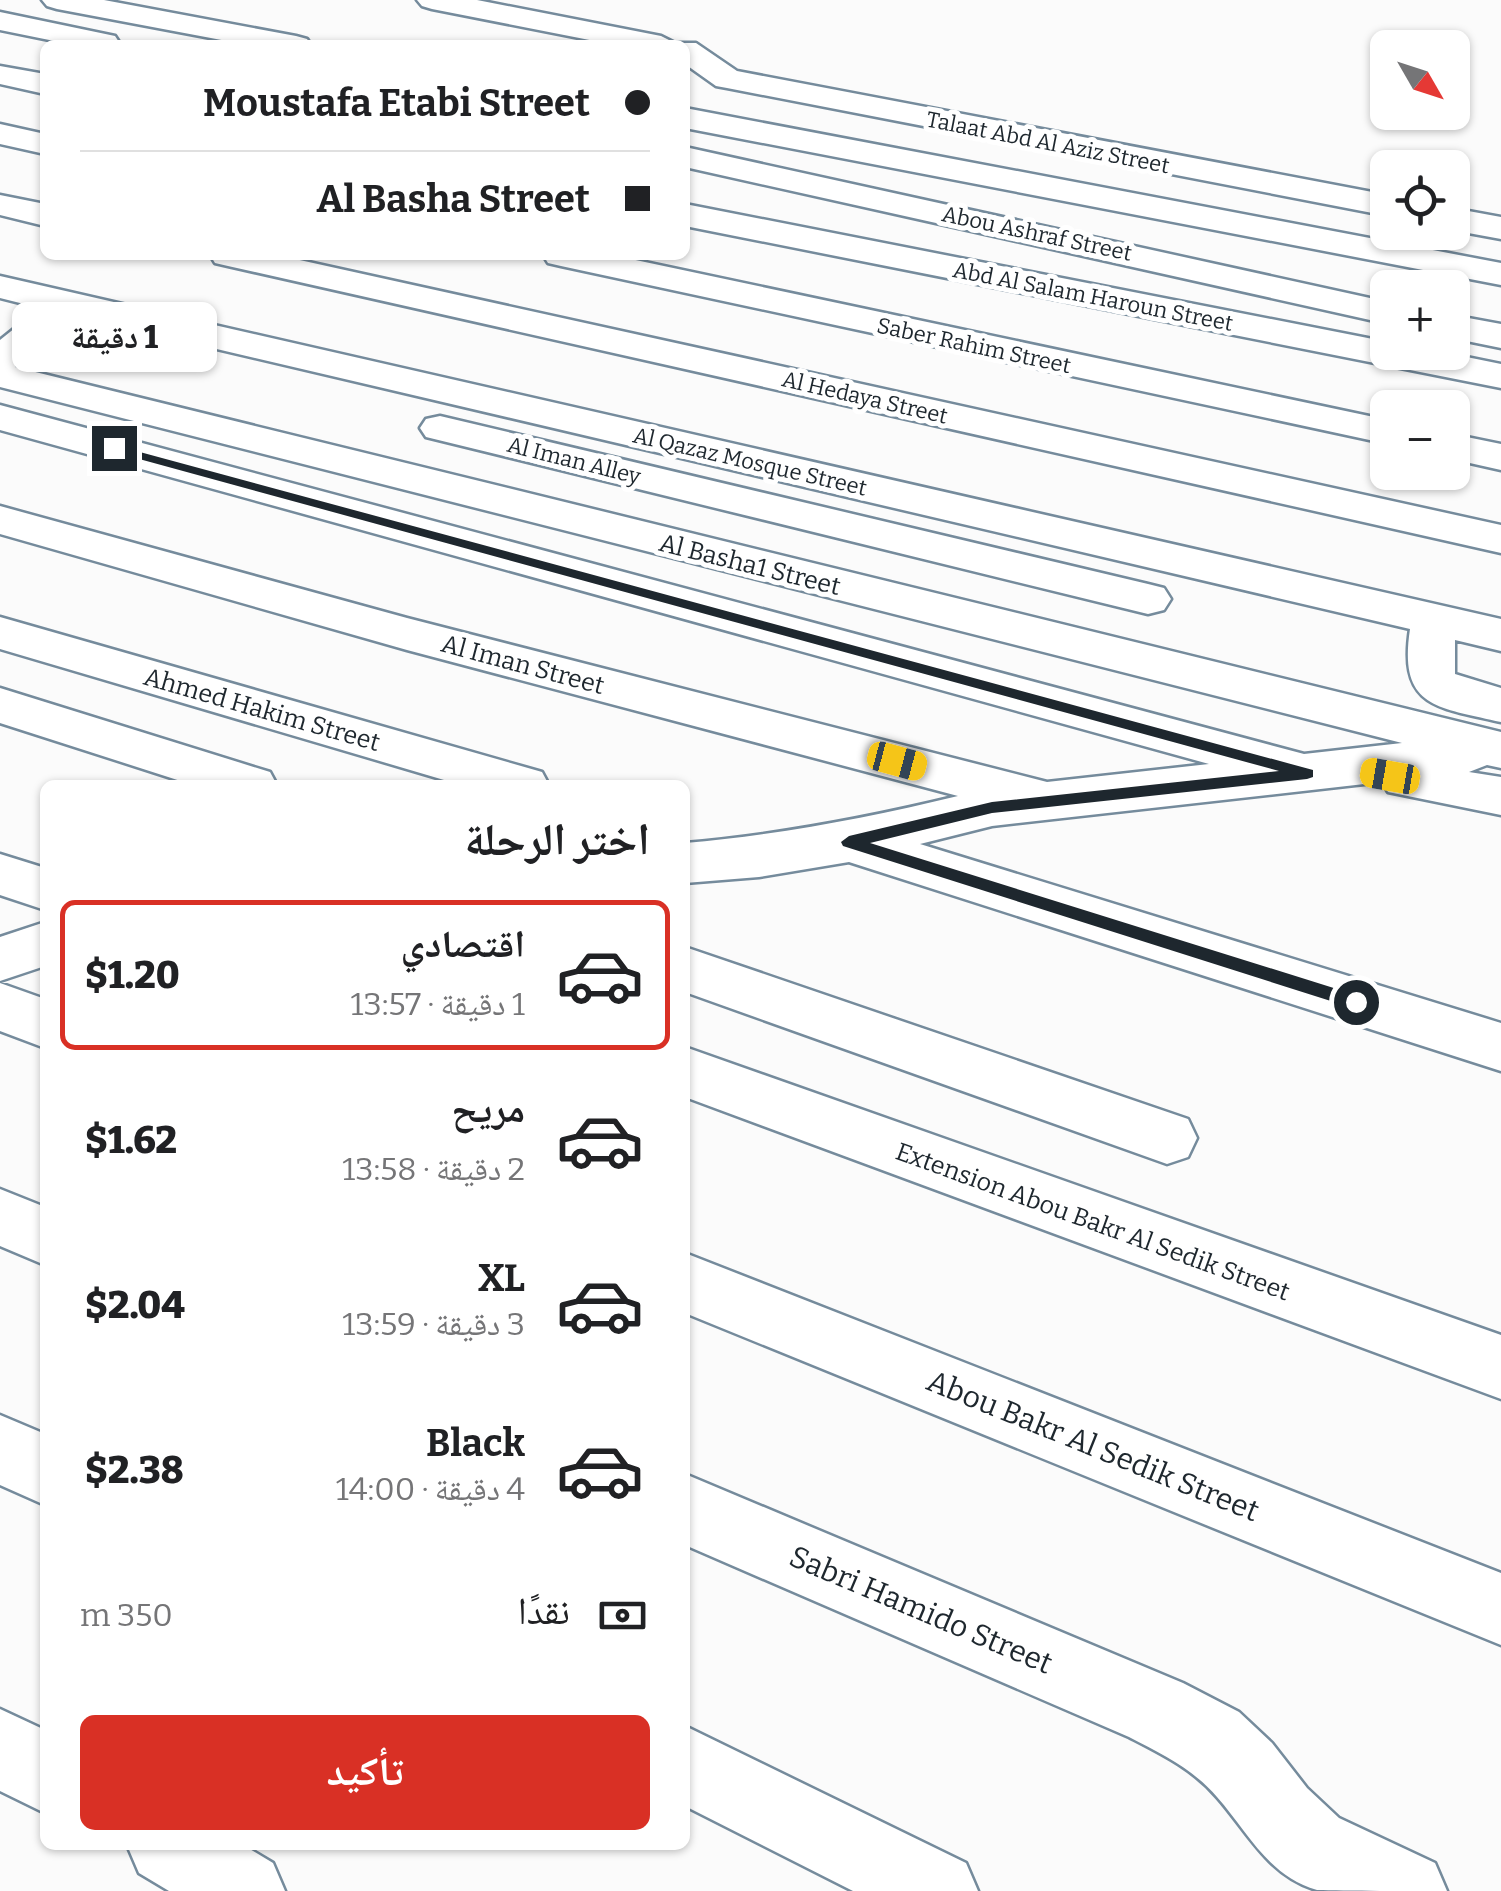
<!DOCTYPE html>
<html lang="ar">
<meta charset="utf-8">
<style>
body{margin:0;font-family:Bitter,"Noto Naskh Arabic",serif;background:#f2f2f2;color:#202124;direction:rtl;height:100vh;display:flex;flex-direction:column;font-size:38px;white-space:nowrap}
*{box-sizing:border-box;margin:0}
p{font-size:32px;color:#757577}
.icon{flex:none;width:55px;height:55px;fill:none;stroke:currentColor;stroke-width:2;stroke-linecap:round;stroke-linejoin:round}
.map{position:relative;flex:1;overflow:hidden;direction:ltr}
.sheet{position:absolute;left:40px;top:780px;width:650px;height:1070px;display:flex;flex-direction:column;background:#fff;border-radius:15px;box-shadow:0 2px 8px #0004;direction:rtl}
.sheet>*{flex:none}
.hud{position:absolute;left:40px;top:40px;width:650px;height:220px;border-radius:15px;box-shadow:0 2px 8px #0004;direction:rtl;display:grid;align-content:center;height:220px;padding:0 40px;background:#fff}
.needle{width:65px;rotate:129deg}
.buttons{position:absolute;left:1370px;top:30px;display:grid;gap:20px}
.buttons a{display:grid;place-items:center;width:100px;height:100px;border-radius:15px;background:#fff;box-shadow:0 2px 8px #0004;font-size:50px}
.end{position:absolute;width:45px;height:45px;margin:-22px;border:12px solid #1e272e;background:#fff;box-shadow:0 0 0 5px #fff}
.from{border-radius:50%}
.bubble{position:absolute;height:70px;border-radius:15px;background:#fff;box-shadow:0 2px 8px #0004;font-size:32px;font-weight:800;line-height:70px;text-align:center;direction:rtl}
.car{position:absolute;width:30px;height:60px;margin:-30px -15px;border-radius:12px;box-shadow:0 0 8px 2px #0007;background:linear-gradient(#f5c518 24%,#345 0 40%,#f5c518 0 76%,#345 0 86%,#f5c518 0)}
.hud b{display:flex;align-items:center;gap:35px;height:95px;font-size:38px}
.hud b+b{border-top:2px solid #e0e0e0}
.hud i{width:25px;height:25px;background:#202124}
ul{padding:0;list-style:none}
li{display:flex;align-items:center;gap:30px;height:150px;margin:0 20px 15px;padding:0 20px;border:5px solid transparent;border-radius:15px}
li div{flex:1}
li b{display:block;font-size:38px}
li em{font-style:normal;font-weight:800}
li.selected{border-color:#d93025}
li>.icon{width:90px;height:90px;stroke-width:1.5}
h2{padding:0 40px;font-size:45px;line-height:120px}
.pay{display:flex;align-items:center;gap:25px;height:110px;padding:0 40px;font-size:38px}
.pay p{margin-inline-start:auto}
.primary-button{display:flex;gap:20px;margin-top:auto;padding:20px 40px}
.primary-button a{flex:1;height:115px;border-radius:15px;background:#d93025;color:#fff;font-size:40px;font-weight:800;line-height:115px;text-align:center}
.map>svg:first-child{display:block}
</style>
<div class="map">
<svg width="1501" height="1891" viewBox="0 0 1501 1891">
<rect width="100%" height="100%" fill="#fbfbfb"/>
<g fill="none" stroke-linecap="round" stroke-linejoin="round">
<defs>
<path id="minor" d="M 42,0 L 104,0 L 296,36 L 307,39 L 311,45 L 248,45 L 57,9 L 47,6 Z
M 417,0 L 477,0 L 661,36 L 675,43 L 696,43 L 737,71 L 1388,195 L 1388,216 L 727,88 L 716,86 L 685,64 L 685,45 L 615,45 L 432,9 L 422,6 Z
M 0,12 L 115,36 L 119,42 L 74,45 L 0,30 Z
M 0,66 L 45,74 L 45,94 L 0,84 Z
M 685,108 L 1501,263 L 1501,285 L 685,128 Z
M 0,124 L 45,134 L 45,154 L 0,144 Z
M 685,147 L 1388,302 L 1388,324 L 685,167 Z
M 0,195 L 45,204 L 45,226 L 0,215 Z
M 685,204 L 1388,342 L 1388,352 L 1442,352 L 1501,364 L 1501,388 L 685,226 Z
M 1452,208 L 1501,217 L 1501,239 L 1452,230 Z
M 210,255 L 277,255 L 1501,525 L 1501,553 L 228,266 L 215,263 Z
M 543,255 L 612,255 L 1388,420 L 1388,444 L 561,266 L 548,263 Z
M 0,276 L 1501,619 L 1501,651 L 1455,640 L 1455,674 L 1501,688 L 1501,722 C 1437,707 1398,708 1410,629 L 76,316 L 15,367 L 1501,732 L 1501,768 L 1487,765 L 1469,772 L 1501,777 L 1501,815 L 1388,792 L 1382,782 L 992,826 L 920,844 L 1501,1023 L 1501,1071 L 849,862 L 759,877 L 685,883 L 685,843 C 778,835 867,818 958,796 L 407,650 L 0,534 L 0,506 L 407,618 L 1047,782 L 1209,764 L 0,430 L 0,405 L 1304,754 L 1402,743 L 0,387 L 0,340 L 40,308 L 0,298 Z
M 1452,315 L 1501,324 L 1501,348 L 1452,338 Z
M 440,416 L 1148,584 L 1164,588 L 1171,599 L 1164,610 L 1148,614 L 426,437 L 420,428 L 426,419 Z
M 1452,434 L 1501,444 L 1501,470 L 1452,459 Z
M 0,617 L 542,772 L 549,785 L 461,785 L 0,649 Z
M 0,688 L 270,772 L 277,785 L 193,785 L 0,723 Z
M 0,854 L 45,868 L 45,910 L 0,895 Z
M 45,922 L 45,966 L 0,981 L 0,937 Z
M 685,947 L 1188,1119 L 1197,1138 L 1188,1157 L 1167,1164 L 685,992 Z
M 0,983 L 45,999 L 45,1048 L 0,1031 Z
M 685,1047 L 1501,1335 L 1501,1399 L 685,1097 Z
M 0,1189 L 45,1207 L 45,1265 L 0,1246 Z
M 685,1253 L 1501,1573 L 1501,1645 L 685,1313 Z
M 0,1415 L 45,1434 L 45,1505 L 0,1485 Z
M 685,1474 L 1183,1683 L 1239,1712 L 1272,1743 L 1307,1788 L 1339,1818 L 1435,1863 L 1447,1891 C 1418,1891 1341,1891 1317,1890 C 1268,1876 1248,1832 1217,1797 C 1193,1769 1162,1754 1129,1737 L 685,1545 Z
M 0,1709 L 45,1730 L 45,1813 L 0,1791 Z
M 685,1726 L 966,1863 L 978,1891 L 853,1891 L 685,1806 Z
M 127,1845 L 243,1845 L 273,1863 L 285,1891 L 169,1891 L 139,1873 Z"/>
</defs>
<!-- minor casing -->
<use href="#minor" stroke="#758b9c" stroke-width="5"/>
<!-- minor -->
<use href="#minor" fill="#fff" fill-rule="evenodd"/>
</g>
<!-- route -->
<path fill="#1e272e" d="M 114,445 L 1313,770 L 1313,777 L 1307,779 L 992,813 L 870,843 L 1356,995 L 1364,1002 L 1356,1009 L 843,846 L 841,842 L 849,836 L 992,802 L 1279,771 L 110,451 Z"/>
<g text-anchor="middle" stroke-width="10" stroke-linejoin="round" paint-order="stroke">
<!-- far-street labels -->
<g font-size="22" fill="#1e272e" stroke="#fff">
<text transform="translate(1048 142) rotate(11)" y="8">Talaat Abd Al Aziz Street</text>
<text transform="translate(1037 233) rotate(12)" y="8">Abou Ashraf Street</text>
<text transform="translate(1093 296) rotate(11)" y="8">Abd Al Salam Haroun Street</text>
<text transform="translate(974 345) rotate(12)" y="8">Saber Rahim Street</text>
<text transform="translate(865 397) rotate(13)" y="8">Al Hedaya Street</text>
<text transform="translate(574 460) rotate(14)" y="8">Al Iman Alley</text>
<text transform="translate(750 461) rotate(13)" y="8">Al Qazaz Mosque Street</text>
</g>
<!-- street labels -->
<g font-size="25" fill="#1e272e" stroke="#fff">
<text transform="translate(750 564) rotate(14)" y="9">Al Basha1 Street</text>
<text transform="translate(523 664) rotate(15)" y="9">Al Iman Street</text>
<text transform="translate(262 709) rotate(16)" y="9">Ahmed Hakim Street</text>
<text transform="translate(1093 1221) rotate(20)" y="9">Extension Abou Bakr Al Sedik Street</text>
</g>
<!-- near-street labels -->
<g font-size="30" fill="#1e272e" stroke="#fff">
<text transform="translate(1093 1446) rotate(22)" y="10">Abou Bakr Al Sedik Street</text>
<text transform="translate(921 1610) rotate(23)" y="10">Sabri Hamido Street</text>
</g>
</g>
</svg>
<div class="buttons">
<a><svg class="needle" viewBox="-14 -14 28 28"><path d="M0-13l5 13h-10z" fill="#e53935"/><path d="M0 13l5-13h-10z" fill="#757577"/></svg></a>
<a><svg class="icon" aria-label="locate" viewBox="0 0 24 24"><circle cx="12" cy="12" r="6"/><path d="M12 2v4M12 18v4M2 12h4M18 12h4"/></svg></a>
<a>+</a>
<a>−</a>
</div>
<i class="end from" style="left:1356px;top:1002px"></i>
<i class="end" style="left:114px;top:448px"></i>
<div class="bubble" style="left:12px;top:302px;width:205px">1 دقيقة</div>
<i class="car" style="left:897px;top:761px;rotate:105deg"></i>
<i class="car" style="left:1390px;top:776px;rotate:280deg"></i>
<div class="hud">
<b><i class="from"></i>Moustafa Etabi Street</b>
<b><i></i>Al Basha Street</b>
</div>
<section class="sheet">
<h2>اختر الرحلة</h2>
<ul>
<li class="selected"><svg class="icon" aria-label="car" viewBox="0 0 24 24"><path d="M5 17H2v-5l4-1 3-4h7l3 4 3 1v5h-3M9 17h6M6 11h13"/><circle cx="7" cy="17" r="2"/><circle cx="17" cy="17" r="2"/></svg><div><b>اقتصادي</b><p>1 دقيقة · 13:57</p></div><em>$1.20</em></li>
<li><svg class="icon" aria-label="car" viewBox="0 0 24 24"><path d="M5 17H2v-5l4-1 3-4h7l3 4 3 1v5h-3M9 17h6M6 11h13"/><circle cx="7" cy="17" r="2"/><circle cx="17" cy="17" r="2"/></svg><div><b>مريح</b><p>2 دقيقة · 13:58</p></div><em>$1.62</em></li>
<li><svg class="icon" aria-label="car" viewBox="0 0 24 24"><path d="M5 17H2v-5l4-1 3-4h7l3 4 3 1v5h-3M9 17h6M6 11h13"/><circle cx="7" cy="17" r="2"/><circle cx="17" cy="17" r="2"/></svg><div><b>XL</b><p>3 دقيقة · 13:59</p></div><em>$2.04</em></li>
<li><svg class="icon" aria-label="car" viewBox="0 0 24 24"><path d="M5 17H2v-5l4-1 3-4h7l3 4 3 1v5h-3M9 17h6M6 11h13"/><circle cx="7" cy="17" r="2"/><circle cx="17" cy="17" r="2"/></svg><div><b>Black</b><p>4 دقيقة · 14:00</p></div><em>$2.38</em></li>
</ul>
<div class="pay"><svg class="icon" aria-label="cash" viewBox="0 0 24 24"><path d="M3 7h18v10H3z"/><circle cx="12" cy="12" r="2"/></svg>نقدًا<p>350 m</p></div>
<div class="primary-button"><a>تأكيد</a></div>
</section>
</div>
